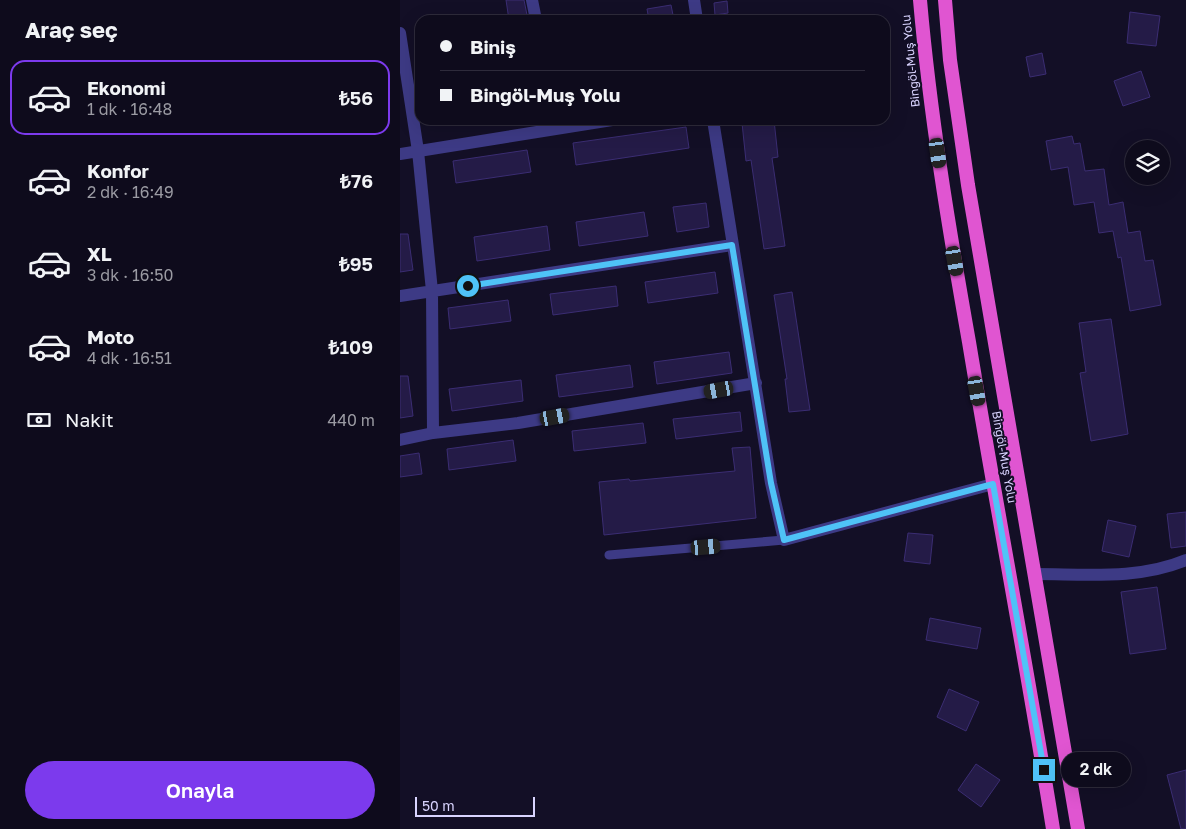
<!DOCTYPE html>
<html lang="tr">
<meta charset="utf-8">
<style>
body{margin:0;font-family:"Golos Text",sans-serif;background:#1c1929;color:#f1f3f6;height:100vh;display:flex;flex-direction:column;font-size:19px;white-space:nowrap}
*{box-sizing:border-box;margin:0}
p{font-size:16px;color:#9b9ba3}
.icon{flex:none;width:28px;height:28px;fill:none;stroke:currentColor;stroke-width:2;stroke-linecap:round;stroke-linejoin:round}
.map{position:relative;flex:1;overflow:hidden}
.side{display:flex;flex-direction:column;background:#0e0b1c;width:400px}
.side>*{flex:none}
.top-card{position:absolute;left:15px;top:15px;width:475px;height:110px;border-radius:15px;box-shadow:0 5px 20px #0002,0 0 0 1px #2e2b3b;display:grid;align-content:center;height:110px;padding:0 25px;background:#0e0b1c}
.tools{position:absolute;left:725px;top:140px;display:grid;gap:10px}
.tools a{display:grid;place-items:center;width:45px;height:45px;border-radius:50%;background:#0e0b1c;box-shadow:0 5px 20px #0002,0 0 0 1px #2e2b3b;font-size:25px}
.scale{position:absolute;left:15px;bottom:12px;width:120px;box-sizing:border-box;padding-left:5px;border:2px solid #d9d4ff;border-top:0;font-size:14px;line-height:18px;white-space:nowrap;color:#d9d4ff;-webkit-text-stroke:4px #130f26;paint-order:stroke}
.end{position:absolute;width:22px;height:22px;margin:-11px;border:6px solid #4fc3f7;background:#111;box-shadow:0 0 0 2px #111}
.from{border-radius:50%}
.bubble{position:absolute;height:35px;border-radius:18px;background:#0e0b1c;box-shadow:0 5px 20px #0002,0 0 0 1px #2e2b3b;font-size:16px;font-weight:600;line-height:35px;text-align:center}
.car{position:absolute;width:15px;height:30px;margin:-15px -8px;border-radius:6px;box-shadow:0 0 4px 1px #0007;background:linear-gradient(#222 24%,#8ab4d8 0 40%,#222 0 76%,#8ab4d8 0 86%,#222 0)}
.top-card b{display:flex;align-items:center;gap:18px;height:48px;font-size:19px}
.top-card b+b{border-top:1px solid #2e2b3b}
.top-card i{width:12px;height:12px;background:#f1f3f6}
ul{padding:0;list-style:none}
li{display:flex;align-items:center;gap:15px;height:75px;margin:0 10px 8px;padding:0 15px;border:2px solid transparent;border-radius:15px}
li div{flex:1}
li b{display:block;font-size:19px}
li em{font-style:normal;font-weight:600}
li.current{border-color:#7c3aed}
li>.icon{width:45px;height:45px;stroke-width:1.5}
h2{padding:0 25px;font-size:22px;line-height:60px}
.pay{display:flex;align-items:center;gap:12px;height:55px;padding:0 25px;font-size:19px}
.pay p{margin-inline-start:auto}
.action{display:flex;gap:10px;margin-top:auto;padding:10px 25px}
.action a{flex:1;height:58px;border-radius:30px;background:#7c3aed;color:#fff;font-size:20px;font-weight:600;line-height:58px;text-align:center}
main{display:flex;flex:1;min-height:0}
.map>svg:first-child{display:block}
</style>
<main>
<section class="side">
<h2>Araç seç</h2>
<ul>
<li class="current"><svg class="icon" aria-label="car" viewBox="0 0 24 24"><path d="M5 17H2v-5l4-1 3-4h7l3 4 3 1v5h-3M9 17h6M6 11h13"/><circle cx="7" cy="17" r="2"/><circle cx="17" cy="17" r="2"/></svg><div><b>Ekonomi</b><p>1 dk · 16:48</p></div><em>₺56</em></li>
<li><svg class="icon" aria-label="car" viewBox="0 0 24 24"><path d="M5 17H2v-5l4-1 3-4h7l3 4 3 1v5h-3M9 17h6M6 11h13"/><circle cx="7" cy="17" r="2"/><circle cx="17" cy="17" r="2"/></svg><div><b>Konfor</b><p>2 dk · 16:49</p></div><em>₺76</em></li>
<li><svg class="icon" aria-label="car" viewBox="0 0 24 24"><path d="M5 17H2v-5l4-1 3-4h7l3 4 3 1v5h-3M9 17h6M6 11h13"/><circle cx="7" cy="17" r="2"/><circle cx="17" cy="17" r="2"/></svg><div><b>XL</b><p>3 dk · 16:50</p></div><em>₺95</em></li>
<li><svg class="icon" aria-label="car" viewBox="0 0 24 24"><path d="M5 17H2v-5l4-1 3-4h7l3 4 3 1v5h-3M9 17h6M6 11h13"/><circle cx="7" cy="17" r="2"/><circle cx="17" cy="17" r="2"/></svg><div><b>Moto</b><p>4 dk · 16:51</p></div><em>₺109</em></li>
</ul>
<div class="pay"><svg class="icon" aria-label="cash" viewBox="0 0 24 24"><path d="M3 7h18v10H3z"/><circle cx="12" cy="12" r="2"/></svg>Nakit<p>440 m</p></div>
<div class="action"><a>Onayla</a></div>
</section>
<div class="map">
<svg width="786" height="829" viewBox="0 0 786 829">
<rect width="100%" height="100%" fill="#130f26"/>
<!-- building -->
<path fill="#241b47" stroke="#3b2d73" d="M 106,0 L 124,0 L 128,20 L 109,20 Z
M 327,1 L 328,13 L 315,15 L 314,3 Z
M 271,5 L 274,20 L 249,20 L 247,9 Z
M 730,12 L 760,16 L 756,46 L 727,43 Z
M 642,53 L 646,74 L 630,77 L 626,57 Z
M 741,71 L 750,97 L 723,106 L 714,81 Z
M 374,120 L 378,157 L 372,158 L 385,246 L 364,249 L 351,160 L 346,161 L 342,123 Z
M 286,127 L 289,148 L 176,165 L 173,143 Z
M 672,136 L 674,144 L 680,143 L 685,171 L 704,169 L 709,205 L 723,202 L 728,233 L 740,231 L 745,261 L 753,260 L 761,305 L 730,311 L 721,257 L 718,258 L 713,231 L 699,233 L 694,202 L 674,205 L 668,167 L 651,170 L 646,141 Z
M 127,150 L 131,172 L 56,183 L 53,161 Z
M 306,203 L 309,227 L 277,232 L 273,207 Z
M 244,212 L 248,236 L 179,246 L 176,222 Z
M 147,226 L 150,250 L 77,261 L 74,237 Z
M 0,234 L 8,234 L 13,270 L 0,272 Z
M 315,272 L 318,293 L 248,303 L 245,282 Z
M 216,286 L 218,306 L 153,315 L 150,294 Z
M 392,292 L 410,410 L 389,412 L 385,379 L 387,379 L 374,295 Z
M 108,300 L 111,321 L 50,329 L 48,308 Z
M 711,319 L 728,434 L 691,441 L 680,373 L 686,372 L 679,323 Z
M 329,352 L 332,373 L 257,384 L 254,362 Z
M 230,365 L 233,387 L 159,397 L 156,375 Z
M 0,376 L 8,376 L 13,416 L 0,418 Z
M 121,380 L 123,401 L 52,411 L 49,389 Z
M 340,412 L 342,431 L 276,439 L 273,419 Z
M 243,423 L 246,443 L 174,451 L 172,431 Z
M 113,440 L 116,461 L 49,470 L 47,449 Z
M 350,447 L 356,518 L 204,535 L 199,482 L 229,479 L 230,481 L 335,471 L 332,448 Z
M 19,453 L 22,474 L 0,477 L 0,456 Z
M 786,512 L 786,546 L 771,548 L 767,514 Z
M 708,520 L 736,526 L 729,557 L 702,551 Z
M 508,533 L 533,535 L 530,564 L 504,561 Z
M 757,587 L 766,649 L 730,654 L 721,592 Z
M 530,618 L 581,628 L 577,649 L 526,640 Z
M 549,689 L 579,702 L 566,731 L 537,717 Z
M 576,764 L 600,780 L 581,807 L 558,790 Z
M 786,770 L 786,829 L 781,829 L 767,775 Z"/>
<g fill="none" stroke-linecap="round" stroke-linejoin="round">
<!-- service -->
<path stroke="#3d3a85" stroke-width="9" d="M 209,555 L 384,540"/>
<!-- minor -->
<path stroke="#3d3a85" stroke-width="12" d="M 132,0 L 136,20
M 294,0 L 297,20
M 0,33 L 18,151 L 32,291 L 33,433
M 313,120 L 371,483 L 384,540 L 593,484
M 0,154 L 212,120
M 0,296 L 332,245
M 0,440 L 33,433 L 118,423 L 356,383
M 635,574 C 686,574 738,580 786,560"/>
<!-- trunk -->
<path stroke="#e055d1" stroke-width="14" d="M 520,0 C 530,115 549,229 569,342 C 596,505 627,666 653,829
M 545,0 L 550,60 L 568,185 L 678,829"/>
</g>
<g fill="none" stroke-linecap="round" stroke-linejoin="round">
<!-- route -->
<path stroke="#4fc3f7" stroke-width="6" d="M 68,286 L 332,245 L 371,483 L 384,540 L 593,484 L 644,770"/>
</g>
<g text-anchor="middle" stroke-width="4" stroke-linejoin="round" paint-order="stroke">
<!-- street labels -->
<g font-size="12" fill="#d9d4ff" stroke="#130f26">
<text transform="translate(511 61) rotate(-96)" y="4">Bingöl-Muş Yolu</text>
<text transform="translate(604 457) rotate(80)" y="4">Bingöl-Muş Yolu</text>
</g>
</g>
</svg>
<div class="tools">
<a><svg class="icon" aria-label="layers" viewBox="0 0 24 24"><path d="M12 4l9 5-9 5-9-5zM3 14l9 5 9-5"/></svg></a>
</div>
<div class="scale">50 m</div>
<i class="end from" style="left:68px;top:286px"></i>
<i class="end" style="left:644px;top:770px"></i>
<div class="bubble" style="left:661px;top:752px;width:70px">2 dk</div>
<i class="car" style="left:538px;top:153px;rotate:172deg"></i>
<i class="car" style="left:555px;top:261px;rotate:170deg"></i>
<i class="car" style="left:319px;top:390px;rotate:260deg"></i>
<i class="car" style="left:577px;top:391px;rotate:170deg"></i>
<i class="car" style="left:155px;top:417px;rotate:80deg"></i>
<i class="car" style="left:306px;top:547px;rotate:85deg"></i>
<div class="top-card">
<b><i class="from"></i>Biniş</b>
<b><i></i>Bingöl-Muş Yolu</b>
</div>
</div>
</main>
